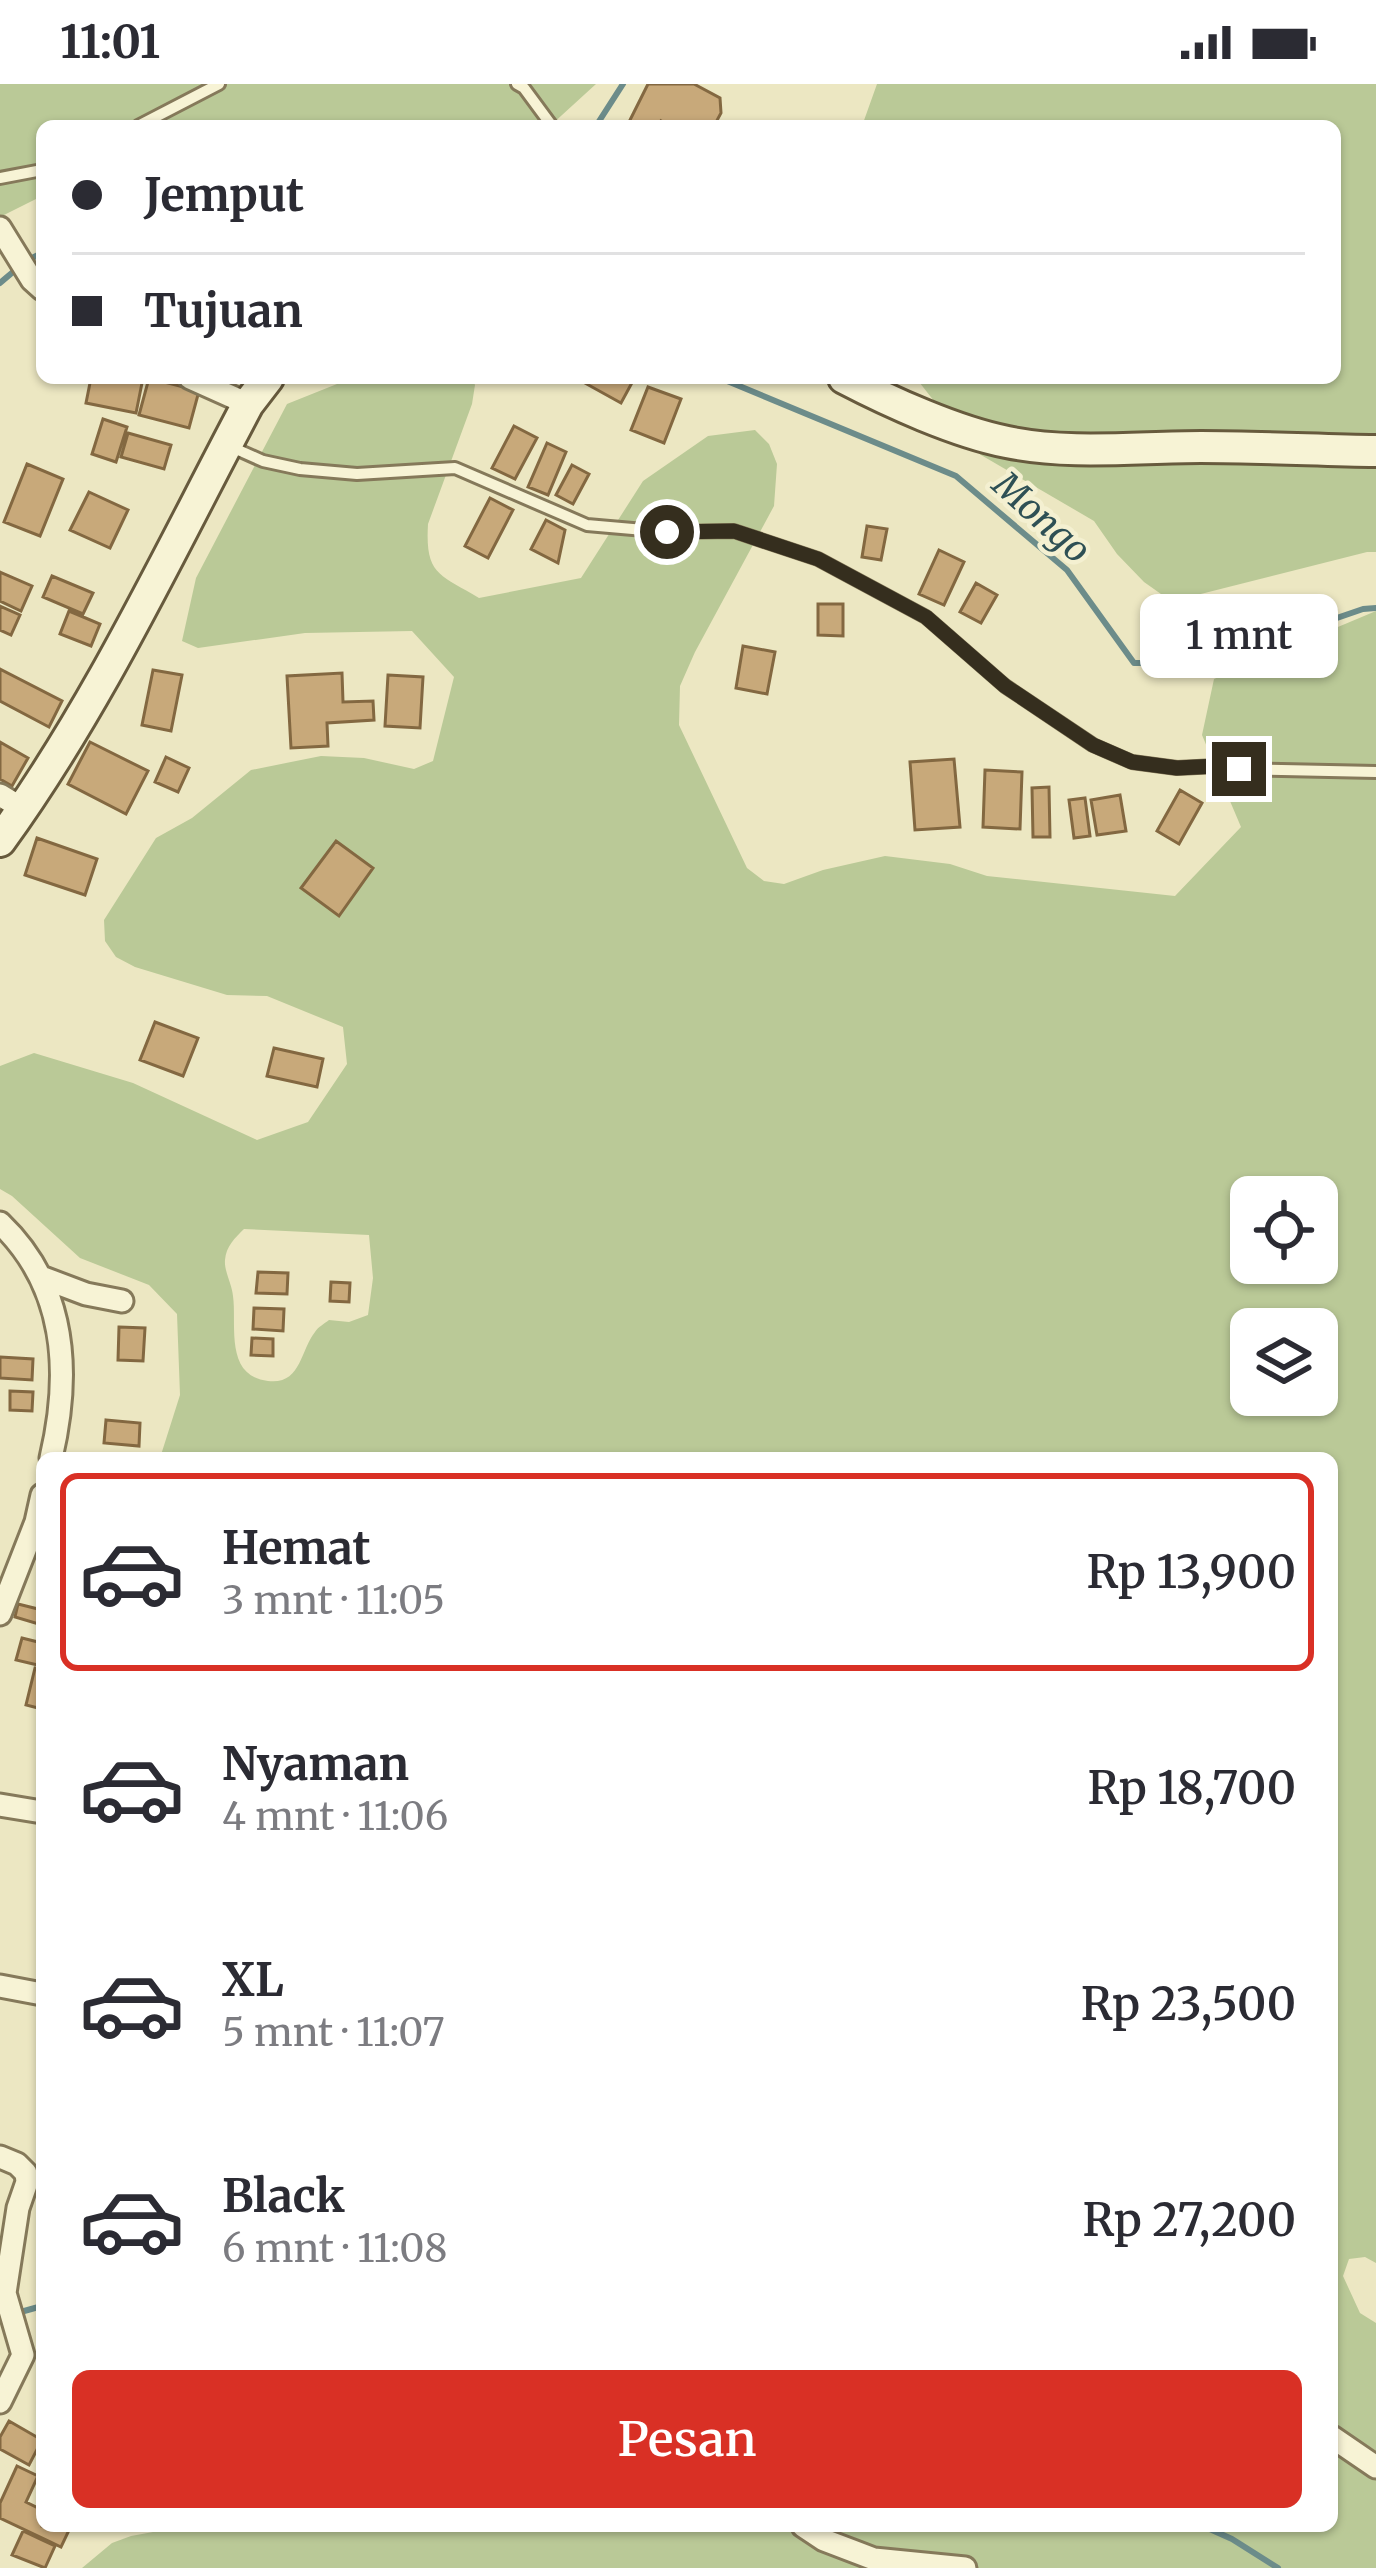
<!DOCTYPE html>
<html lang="id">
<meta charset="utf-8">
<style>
body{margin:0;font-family:Merriweather,serif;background:#f7f7f7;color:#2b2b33;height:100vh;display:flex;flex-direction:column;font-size:45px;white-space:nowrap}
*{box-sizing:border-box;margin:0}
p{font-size:39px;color:#7c7c81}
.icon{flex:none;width:66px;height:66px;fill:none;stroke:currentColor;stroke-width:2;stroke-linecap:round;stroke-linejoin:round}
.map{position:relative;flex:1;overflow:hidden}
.details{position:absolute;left:36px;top:1368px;width:1302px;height:1080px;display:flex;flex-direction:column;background:#fff;border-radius:18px;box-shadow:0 3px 9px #0004}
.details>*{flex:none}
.top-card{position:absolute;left:36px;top:36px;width:1305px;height:264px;border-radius:18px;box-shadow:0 3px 9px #0004;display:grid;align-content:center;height:264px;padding:0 36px;background:#fff}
.tools{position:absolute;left:1230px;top:1092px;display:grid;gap:24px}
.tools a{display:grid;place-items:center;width:108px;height:108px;border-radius:18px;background:#fff;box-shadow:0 3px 9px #0004;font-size:60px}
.end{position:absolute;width:54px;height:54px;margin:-27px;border:15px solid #352e1e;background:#fff;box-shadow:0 0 0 6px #fff}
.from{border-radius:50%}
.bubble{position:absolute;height:84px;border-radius:18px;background:#fff;box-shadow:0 3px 9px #0004;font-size:39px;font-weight:600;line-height:84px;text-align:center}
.top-card b{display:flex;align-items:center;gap:42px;height:114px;font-size:45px}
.top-card b+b{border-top:3px solid #e1e1e2}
.top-card i{width:30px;height:30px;background:#2b2b33}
ul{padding:21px 0 0;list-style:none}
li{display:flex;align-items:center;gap:36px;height:198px;margin:0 24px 18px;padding:0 12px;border:6px solid transparent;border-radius:18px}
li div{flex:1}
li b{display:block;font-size:45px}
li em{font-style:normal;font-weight:600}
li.on{border-color:#d93025}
li>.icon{width:108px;height:108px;stroke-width:1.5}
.button{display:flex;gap:24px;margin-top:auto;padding:24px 36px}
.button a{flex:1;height:138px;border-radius:18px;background:#d93025;color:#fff;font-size:48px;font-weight:600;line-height:138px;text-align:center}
.status{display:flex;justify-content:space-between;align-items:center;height:84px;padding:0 60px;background:#fff;direction:ltr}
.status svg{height:33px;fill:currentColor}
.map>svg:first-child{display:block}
</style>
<div class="status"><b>11:01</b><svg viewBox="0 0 49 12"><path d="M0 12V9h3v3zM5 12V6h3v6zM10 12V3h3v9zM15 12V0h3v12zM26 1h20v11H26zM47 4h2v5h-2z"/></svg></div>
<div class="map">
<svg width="1376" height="2484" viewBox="0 0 1376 2484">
<rect width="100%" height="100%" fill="#ece7c2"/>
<!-- green -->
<path fill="#bac997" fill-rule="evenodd" d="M 0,0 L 596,0 L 550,42 L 42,42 L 42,112 L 0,133 Z
M 877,0 L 1376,0 L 1376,468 L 1367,468 L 1177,516 L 1161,510 L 1144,498 L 1117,470 L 1094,437 L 981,371 L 966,358 L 916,294 L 1335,294 L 1335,42 L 862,42 Z
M 352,294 L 472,294 L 475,301 L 472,320 L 428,440 C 425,491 439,490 479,514 L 581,494 L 643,397 L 708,352 L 755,346 L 769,360 L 777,380 L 774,422 L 695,568 L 680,602 L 679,641 L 747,784 L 764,797 L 784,800 L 823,786 L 885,772 L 950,780 L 987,792 L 1175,812 L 1241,743 L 1202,651 L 1214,595 L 1376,527 L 1376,2179 L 1365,2173 L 1349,2175 L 1343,2192 L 1360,2229 L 1376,2239 L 1376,2484 L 82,2484 L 112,2459 L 131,2452 L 186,2442 L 1332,2442 L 1332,1374 L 160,1374 L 180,1311 L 177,1230 L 149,1201 L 80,1174 L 12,1112 L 0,1105 L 0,982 L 34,969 L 133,999 L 257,1056 L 308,1038 L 347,980 L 343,943 L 267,912 L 227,911 L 135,883 L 116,873 L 105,857 L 104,836 L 156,754 L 192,734 L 251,686 L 321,672 L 364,674 L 414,685 L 433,677 L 454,593 L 412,547 L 305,549 L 198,564 L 182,557 L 196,494 L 287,320 ZM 1251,1113 L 1317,1113 L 1317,1179 L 1251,1179 ZM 244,1145 L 369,1151 L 373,1194 L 368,1231 L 349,1238 L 329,1236 C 324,1240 318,1243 315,1248 C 300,1267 301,1301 268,1297 C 224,1292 237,1240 233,1212 C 232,1200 224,1187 225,1176 C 226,1162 235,1154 244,1145 ZM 1251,1245 L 1317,1245 L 1317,1311 L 1251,1311 Z"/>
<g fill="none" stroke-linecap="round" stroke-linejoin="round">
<!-- stream -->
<path stroke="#6c8c8a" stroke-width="6" d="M 596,42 L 623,0
M 0,199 L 26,177 L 42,169
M 720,294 L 956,392 L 1067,486 L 1134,579 L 1206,579 L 1363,525 L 1376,524
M 17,2229 L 42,2222
M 1203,2442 L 1232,2455 L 1278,2484"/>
</g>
<!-- building -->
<path fill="#c8a97a" stroke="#836841" stroke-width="3" d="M 648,0 L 694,0 L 720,14 L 721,29 L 714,42 L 670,42 L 661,37 L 659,42 L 627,42 Z
M 91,294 L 143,294 L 136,329 L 86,319 Z
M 149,294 L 199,307 L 189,344 L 139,331 Z
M 585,294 L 633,294 L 634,295 L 621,319 L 583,298 Z
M 648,303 L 681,315 L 664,359 L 631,346 Z
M 103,335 L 127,343 L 116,378 L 92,370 Z
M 514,342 L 537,354 L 515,395 L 492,384 Z
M 128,349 L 171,361 L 164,385 L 121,373 Z
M 547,359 L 566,368 L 548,411 L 528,403 Z
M 27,380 L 63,395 L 40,452 L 4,438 Z
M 572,381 L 589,390 L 573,420 L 556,411 Z
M 89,408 L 128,426 L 110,464 L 70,446 Z
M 490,414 L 513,426 L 488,474 L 465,462 Z
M 546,436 L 565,446 L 558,479 L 531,465 Z
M 867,442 L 887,445 L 881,476 L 862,473 Z
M 939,466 L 964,478 L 944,521 L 919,510 Z
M 0,488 L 32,502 L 21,527 L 0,517 Z
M 52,492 L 93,509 L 83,530 L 43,513 Z
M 976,499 L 997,511 L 981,539 L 960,528 Z
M 818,520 L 843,520 L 843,552 L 818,551 Z
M 0,522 L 20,531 L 11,551 L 0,546 Z
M 69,527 L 100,540 L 91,562 L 60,550 Z
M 743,562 L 775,568 L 767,610 L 736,604 Z
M 0,585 L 62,617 L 49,643 L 0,617 Z
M 153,586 L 182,591 L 171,647 L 142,641 Z
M 342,589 L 343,618 L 373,617 L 374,636 L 327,639 L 328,662 L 291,664 L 287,592 Z
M 388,591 L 423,593 L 420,644 L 385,642 Z
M 0,658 L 28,674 L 12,702 L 0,695 Z
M 90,658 L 148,687 L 126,730 L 68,700 Z
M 166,673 L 189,684 L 178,708 L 155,698 Z
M 954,675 L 960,743 L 915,746 L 910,678 Z
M 985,686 L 1022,688 L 1020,745 L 983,743 Z
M 1049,703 L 1050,753 L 1033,753 L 1032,704 Z
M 1180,706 L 1202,719 L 1179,760 L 1157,747 Z
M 1120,711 L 1126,747 L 1097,751 L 1091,716 Z
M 1085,714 L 1090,752 L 1074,754 L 1069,716 Z
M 37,754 L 97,775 L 85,811 L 25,791 Z
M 336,757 L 373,784 L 339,832 L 301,804 Z
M 155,938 L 198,954 L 183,992 L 140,976 Z
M 274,964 L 323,975 L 317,1003 L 267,992 Z
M 258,1188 L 288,1189 L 287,1210 L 256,1209 Z
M 331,1198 L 350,1199 L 349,1218 L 330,1217 Z
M 254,1224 L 284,1225 L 283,1247 L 253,1245 Z
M 119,1243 L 145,1244 L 143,1277 L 118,1276 Z
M 252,1254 L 273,1255 L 273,1272 L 251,1271 Z
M 0,1273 L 33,1275 L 32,1296 L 0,1294 Z
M 10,1307 L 33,1308 L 32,1327 L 10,1326 Z
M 106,1336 L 140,1339 L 139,1362 L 104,1359 Z
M 18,1520 L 42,1526 L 42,1541 L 15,1533 Z
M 22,1554 L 42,1559 L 42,1582 L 16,1576 Z
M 35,1584 L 42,1586 L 42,1625 L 26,1621 Z
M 9,2337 L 42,2356 L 29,2381 L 0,2365 L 0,2353 Z
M 17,2382 L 38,2392 L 26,2418 L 42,2426 L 42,2442 L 71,2442 L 61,2463 L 0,2434 L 0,2419 Z
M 23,2447 L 55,2462 L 45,2484 L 12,2471 Z"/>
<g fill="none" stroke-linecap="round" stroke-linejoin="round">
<defs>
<path id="lane" d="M 517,0 L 524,4 L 552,42
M 138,42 L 219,0
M 0,94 L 42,86
M 227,361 L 263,377 L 300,385 L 357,390 L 455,384 L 587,441 L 667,448 L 734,447 L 818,475 L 926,533 L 1005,602 L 1093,661 L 1132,678 L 1177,684 L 1217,682 L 1239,685 L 1376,688"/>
<path id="street" d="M 0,144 L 32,196 L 42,205
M 190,294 L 248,320
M 0,711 L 23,725
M 0,1139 C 67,1203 71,1289 51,1374
M 41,1193 L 86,1210 L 122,1217
M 0,1530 L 36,1438 L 42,1411
M 0,1721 L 42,1728
M 0,1902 L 42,1910
M 0,2073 L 17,2080 L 26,2089 L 27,2098 L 18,2124 L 5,2209 L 23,2271 L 0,2318
M 1332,2353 L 1376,2383
M 803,2442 L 824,2456 L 874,2475 L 965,2484"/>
<path id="secondary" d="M 844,294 C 890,318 956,348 1007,358 C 1069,371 1137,363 1201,363 C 1259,363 1318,366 1376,367
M 0,757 C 98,622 170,467 248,320 L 268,294"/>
</defs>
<!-- lane casing -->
<use href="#lane" stroke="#85795a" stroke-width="16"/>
<!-- street casing -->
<use href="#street" stroke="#85795a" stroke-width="27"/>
<!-- secondary casing -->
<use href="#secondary" stroke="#675a3d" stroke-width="36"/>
<!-- lane -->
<use href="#lane" stroke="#f7f3d5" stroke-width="10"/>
<!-- street -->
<use href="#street" stroke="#f7f3d5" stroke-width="21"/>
<!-- secondary -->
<use href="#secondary" stroke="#f7f3d5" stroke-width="30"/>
</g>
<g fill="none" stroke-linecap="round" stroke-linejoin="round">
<!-- route -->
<path stroke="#352e1e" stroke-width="15" d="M 667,448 L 734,447 L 818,475 L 926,533 L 1005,602 L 1093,661 L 1132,678 L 1177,684 L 1217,682 L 1239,685"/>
</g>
<g text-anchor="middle" stroke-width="9" stroke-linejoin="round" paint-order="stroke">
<!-- water labels -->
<g font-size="36" font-style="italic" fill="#2e5055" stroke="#f4f0d1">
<text transform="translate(1042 433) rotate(42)" y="13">Mongo</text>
</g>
</g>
</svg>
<div class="tools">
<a><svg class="icon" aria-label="locate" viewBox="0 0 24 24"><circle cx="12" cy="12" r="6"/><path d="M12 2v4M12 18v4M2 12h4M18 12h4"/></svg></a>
<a><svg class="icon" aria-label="layers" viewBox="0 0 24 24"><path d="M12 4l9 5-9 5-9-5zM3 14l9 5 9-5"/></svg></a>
</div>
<i class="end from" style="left:667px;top:448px"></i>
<i class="end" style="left:1239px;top:685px"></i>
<div class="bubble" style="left:1140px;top:510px;width:198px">1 mnt</div>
<div class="top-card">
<b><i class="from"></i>Jemput</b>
<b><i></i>Tujuan</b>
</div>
<section class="details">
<ul>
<li class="on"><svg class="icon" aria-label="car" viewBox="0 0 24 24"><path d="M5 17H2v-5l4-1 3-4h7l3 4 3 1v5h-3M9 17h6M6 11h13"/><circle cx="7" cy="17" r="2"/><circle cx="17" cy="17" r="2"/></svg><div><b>Hemat</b><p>3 mnt · 11:05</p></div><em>Rp 13,900</em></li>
<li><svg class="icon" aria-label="car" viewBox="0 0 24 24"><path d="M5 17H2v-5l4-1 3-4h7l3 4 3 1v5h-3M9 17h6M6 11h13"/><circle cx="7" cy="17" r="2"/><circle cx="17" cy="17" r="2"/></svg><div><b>Nyaman</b><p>4 mnt · 11:06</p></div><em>Rp 18,700</em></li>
<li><svg class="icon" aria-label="car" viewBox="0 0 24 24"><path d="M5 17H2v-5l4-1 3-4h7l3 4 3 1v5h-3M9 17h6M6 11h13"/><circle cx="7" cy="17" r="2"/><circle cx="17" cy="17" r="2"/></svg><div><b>XL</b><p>5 mnt · 11:07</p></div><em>Rp 23,500</em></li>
<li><svg class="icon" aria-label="car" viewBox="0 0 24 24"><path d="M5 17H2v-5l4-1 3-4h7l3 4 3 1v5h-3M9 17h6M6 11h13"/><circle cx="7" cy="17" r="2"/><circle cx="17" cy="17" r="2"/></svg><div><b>Black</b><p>6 mnt · 11:08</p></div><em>Rp 27,200</em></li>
</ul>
<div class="button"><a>Pesan</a></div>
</section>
</div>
